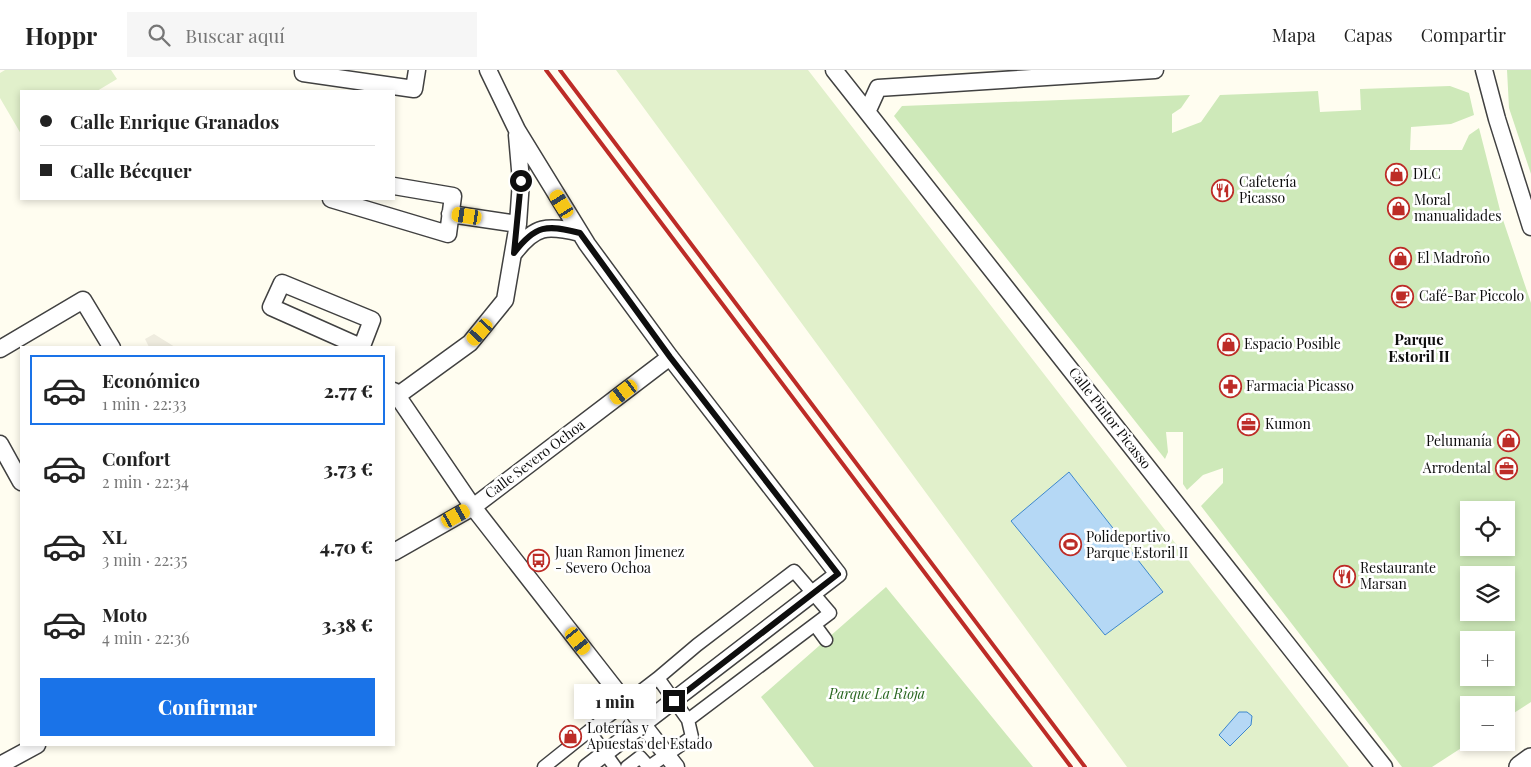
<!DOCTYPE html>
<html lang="es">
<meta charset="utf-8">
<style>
body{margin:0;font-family:"Playfair Display",serif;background:#f6f6f6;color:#222;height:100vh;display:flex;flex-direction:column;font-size:19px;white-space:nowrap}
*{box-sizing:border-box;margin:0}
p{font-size:16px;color:#767676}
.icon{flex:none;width:28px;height:28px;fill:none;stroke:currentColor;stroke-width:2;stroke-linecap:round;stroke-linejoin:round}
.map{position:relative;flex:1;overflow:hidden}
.details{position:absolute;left:20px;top:276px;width:375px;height:400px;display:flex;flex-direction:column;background:#fff;border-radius:0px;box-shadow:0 2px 8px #0003}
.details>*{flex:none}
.guide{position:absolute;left:20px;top:20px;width:375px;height:110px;border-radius:0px;box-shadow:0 2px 8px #0003;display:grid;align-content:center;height:110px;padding:0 20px;background:#fff}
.controls{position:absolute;left:1460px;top:431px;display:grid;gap:10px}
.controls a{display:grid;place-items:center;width:55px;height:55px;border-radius:0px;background:#fff;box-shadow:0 2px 8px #0003;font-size:25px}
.end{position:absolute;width:22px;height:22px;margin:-11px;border:6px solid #0e0e0e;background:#fff;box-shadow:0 0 0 2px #fff}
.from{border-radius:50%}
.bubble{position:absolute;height:35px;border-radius:0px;background:#fff;box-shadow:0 2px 8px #0003;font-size:16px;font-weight:800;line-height:35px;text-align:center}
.car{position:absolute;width:15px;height:30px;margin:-15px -8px;border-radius:6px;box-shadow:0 0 4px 1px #0007;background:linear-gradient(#f5c518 24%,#345 0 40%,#f5c518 0 76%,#345 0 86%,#f5c518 0)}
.guide b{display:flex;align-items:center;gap:18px;height:48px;font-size:19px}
.guide b+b{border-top:1px solid #e0e0e0}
.guide i{width:12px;height:12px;background:#222}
ul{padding:9px 0 0;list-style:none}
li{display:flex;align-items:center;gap:15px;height:70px;margin:0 10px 8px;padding:0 10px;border:2px solid transparent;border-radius:0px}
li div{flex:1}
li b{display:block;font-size:19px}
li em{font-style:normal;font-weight:800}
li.active{border-color:#1a73e8}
li>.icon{width:45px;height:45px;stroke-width:1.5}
.cta{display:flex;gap:10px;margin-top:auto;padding:10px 20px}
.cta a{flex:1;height:58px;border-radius:0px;background:#1a73e8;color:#fff;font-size:20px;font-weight:800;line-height:58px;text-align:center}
header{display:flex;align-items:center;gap:30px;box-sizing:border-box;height:70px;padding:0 25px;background:#fff;border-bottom:1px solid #e0e0e0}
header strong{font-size:24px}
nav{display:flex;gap:28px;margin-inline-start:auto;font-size:18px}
.search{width:350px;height:45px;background:#f6f6f6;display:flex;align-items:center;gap:12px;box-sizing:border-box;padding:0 18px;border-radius:0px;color:#767676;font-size:19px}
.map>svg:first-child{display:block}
</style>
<header>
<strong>Hoppr</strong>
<div class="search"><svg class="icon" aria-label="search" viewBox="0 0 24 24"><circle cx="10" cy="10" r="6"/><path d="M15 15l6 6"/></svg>Buscar aquí</div>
<nav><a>Mapa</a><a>Capas</a><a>Compartir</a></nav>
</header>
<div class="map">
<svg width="1531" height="697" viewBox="0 0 1531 697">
<rect width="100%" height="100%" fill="#fffdf0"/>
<!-- green -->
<path fill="#cee9b9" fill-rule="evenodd" d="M 1507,0 L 1531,0 L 1531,104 L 1509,38 Z
M 1450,16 L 1469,23 L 1474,45 L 1451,54 L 1411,57 L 1410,80 L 1462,80 L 1469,65 L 1479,58 L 1501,144 L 1531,233 L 1531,632 L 1506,648 L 1506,635 L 1469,635 L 1469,673 L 1432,697 L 1402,697 L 1201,436 L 1223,413 L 1223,398 L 1203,405 L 1187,420 L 1183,414 L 1183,362 L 1166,362 L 1168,382 L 1165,389 L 894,46 L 902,36 L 1190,25 L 1181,38 L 1172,44 L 1172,63 L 1201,52 L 1220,25 L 1318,21 L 1320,42 L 1361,40 L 1360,19 ZM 1469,440 L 1506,440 L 1506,478 L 1469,478 ZM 1469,505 L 1506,505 L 1506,542 L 1469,542 ZM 1469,570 L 1506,570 L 1506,608 L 1469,608 Z
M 886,517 L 1033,697 L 814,697 L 761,627 Z"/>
<!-- pitch -->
<path fill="#e1f0cb" d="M 5,0 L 111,0 L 117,9 L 97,21 L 21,21 L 21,64 L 0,28 L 0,3 Z
M 616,0 L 808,0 L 1349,697 L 1127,697 Z"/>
<!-- plaza -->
<path fill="#efecdf" d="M 154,264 L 175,277 L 149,277 L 145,269 Z"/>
<!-- water -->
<path fill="#b5d8f5" stroke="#3d87cc" d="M 1069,402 L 1163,522 L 1105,565 L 1011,451 Z
M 1239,642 L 1247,642 L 1252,646 L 1251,655 L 1230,676 L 1219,665 Z"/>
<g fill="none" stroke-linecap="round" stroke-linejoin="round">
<defs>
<path id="pedestrian" d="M 815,555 L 826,570
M 658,608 L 697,575 L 794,501 L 830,543 L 688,650
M 589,661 L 658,608 L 688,650 L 692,667 L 649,697
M 544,697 L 589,661 L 615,697
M 627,697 L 640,687 L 649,697"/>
<path id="minor" d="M 303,0 L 303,3 L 414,19 L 417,0
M 488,0 L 517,60 L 587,174 L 670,287 L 838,504 L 587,697
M 834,0 L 1384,697
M 1484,0 L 1497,49 L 1531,157
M 868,40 L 878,18 L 1155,0
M 331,129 L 448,164 L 453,126 L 394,116
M 450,144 L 518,154
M 514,183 C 535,155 547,155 580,163
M 362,276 L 372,250 L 282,213 L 271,237 L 363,278
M 0,279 L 83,230 L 112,278
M 394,321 L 473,437 L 676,697
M 397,326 L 470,273 L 505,230 L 518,154 L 521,111 L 517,65
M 0,374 L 21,412
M 394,482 L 473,437 L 670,287
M 0,695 L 37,675"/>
<path id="tertiary" d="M 1520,697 L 1531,689"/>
</defs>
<!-- pedestrian casing -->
<use href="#pedestrian" stroke="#414141" stroke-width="15"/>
<!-- minor casing -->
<use href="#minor" stroke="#414141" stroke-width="19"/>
<!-- tertiary casing -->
<use href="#tertiary" stroke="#414141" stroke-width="24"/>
<!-- pedestrian -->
<use href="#pedestrian" stroke="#fff" stroke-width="12"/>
<!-- minor -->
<use href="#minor" stroke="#fff" stroke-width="16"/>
<!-- tertiary -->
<use href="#tertiary" stroke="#fff" stroke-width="21"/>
<!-- rail -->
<path stroke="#bd2c27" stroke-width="4" d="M 546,0 L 1071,697
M 560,0 L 1085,697"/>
</g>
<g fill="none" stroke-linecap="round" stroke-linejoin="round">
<!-- route -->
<path stroke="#0e0e0e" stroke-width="6" d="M 521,111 L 514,183 C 535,155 547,154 580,163 L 670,287 L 838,504 L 674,631"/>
</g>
<!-- icons -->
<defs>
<symbol id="shop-ring" viewBox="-11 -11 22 22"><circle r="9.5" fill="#fff" stroke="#bd2c27" stroke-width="1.5"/><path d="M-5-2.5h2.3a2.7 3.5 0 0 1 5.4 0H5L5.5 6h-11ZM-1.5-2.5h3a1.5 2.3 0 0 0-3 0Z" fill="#bd2c27"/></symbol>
<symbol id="restaurant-ring" viewBox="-11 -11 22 22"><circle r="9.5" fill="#fff" stroke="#bd2c27" stroke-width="1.5"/><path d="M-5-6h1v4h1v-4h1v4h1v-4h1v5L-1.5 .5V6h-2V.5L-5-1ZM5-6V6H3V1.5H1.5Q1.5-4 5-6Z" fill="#bd2c27"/></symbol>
<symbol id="cafe-ring" viewBox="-11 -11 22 22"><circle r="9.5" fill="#fff" stroke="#bd2c27" stroke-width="1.5"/><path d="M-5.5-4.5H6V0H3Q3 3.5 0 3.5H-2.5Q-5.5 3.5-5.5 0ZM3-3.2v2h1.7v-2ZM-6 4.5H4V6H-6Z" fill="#bd2c27"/></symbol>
<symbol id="pharmacy-ring" viewBox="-11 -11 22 22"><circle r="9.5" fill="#fff" stroke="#bd2c27" stroke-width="1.5"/><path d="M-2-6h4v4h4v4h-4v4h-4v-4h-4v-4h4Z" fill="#bd2c27"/></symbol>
<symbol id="office-ring" viewBox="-11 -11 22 22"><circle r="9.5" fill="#fff" stroke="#bd2c27" stroke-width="1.5"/><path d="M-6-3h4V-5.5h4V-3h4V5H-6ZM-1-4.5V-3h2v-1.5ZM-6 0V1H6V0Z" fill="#bd2c27"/></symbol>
<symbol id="stadium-ring" viewBox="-11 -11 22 22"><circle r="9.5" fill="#fff" stroke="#bd2c27" stroke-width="1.5"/><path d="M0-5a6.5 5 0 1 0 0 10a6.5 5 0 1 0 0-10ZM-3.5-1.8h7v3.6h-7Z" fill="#bd2c27"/></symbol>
<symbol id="bus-ring" viewBox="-11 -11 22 22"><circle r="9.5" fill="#fff" stroke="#bd2c27" stroke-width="1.5"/><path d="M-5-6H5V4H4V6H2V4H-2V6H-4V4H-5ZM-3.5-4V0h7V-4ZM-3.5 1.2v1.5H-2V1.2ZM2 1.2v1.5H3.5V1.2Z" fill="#bd2c27"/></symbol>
</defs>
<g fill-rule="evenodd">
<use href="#shop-ring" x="1384" y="92" width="25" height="25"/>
<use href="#restaurant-ring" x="1210" y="108" width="25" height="25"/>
<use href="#shop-ring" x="1386" y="126" width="25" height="25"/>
<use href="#shop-ring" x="1388" y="176" width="25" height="25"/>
<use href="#cafe-ring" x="1390" y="214" width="25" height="25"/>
<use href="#shop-ring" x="1216" y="262" width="25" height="25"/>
<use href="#pharmacy-ring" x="1218" y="304" width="25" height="25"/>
<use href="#office-ring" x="1236" y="342" width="25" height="25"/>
<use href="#shop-ring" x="1496" y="358" width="25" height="25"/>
<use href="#office-ring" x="1494" y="386" width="25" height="25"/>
<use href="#stadium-ring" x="1058" y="462" width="25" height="25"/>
<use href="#bus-ring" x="526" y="478" width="25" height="25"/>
<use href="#restaurant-ring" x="1332" y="494" width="25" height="25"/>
<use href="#shop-ring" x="558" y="654" width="25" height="25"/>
</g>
<g text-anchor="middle" stroke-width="5" stroke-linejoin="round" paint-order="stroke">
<!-- poi labels -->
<g font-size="14" fill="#0e0e0e" stroke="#fff" text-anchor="start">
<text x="1413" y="109">DLC</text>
<text x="1239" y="117">Cafetería<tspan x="1239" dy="16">Picasso</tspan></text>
<text x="1414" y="135">Moral<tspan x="1414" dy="16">manualidades</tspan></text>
<text x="1417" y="193">El Madroño</text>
<text x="1419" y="231">Café-Bar Piccolo</text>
<text x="1244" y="279">Espacio Posible</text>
<text x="1246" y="321">Farmacia Picasso</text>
<text x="1265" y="359">Kumon</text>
<text x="1492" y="376" text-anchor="end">Pelumanía</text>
<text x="1491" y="403" text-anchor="end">Arrodental</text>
<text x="1086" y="472">Polideportivo<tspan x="1086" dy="16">Parque Estoril II</tspan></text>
<text x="555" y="487">Juan Ramon Jimenez<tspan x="555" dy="16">- Severo Ochoa</tspan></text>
<text x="1360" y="503">Restaurante<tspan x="1360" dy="16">Marsan</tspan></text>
<text x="587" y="663">Loterías y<tspan x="587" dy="16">Apuestas del Estado</tspan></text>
</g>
<!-- street labels -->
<g font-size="14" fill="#0e0e0e" stroke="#fff">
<text transform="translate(1110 348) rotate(52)" y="5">Calle Pintor Picasso</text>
<text transform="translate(535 389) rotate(-37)" y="5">Calle Severo Ochoa</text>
</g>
<!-- park labels -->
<g font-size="14" font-style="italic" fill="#28661f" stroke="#fff">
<text x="877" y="629">Parque La Rioja</text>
</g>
<!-- neighbourhood labels -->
<g font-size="15" font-weight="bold" fill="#0e0e0e" stroke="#fff">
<text x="1419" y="275">Parque<tspan x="1419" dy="17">Estoril II</tspan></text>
</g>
</g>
</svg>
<div class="controls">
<a><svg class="icon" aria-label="locate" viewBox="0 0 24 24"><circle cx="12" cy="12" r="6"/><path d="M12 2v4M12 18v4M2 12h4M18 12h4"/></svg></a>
<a><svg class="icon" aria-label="layers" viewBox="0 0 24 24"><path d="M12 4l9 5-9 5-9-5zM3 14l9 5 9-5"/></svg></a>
<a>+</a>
<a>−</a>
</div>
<i class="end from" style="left:521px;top:111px"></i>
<i class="end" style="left:674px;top:631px"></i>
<div class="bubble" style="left:574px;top:614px;width:82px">1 min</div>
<i class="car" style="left:562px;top:134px;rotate:328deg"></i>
<i class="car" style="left:467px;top:146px;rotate:279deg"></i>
<i class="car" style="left:480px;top:262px;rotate:222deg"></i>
<i class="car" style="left:624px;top:322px;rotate:233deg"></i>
<i class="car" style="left:456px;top:446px;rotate:61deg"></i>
<i class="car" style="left:578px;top:571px;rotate:142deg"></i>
<div class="guide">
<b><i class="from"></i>Calle Enrique Granados</b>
<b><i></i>Calle Bécquer</b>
</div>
<section class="details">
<ul>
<li class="active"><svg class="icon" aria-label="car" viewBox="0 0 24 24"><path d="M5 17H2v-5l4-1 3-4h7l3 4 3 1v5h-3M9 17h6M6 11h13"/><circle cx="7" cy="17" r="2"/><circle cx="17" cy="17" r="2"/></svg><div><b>Económico</b><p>1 min · 22:33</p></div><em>2.77 €</em></li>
<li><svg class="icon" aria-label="car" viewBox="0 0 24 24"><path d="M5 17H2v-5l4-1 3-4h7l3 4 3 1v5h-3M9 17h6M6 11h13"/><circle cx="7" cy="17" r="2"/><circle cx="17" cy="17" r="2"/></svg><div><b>Confort</b><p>2 min · 22:34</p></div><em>3.73 €</em></li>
<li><svg class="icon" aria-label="car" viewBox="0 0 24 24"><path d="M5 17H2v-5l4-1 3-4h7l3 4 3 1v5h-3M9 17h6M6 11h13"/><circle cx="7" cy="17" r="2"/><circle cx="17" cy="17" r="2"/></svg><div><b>XL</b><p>3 min · 22:35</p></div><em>4.70 €</em></li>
<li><svg class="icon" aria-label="car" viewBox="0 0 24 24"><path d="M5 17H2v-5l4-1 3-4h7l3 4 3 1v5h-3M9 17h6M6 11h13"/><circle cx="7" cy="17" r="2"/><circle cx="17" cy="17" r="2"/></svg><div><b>Moto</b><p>4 min · 22:36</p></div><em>3.38 €</em></li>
</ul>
<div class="cta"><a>Confirmar</a></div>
</section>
</div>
